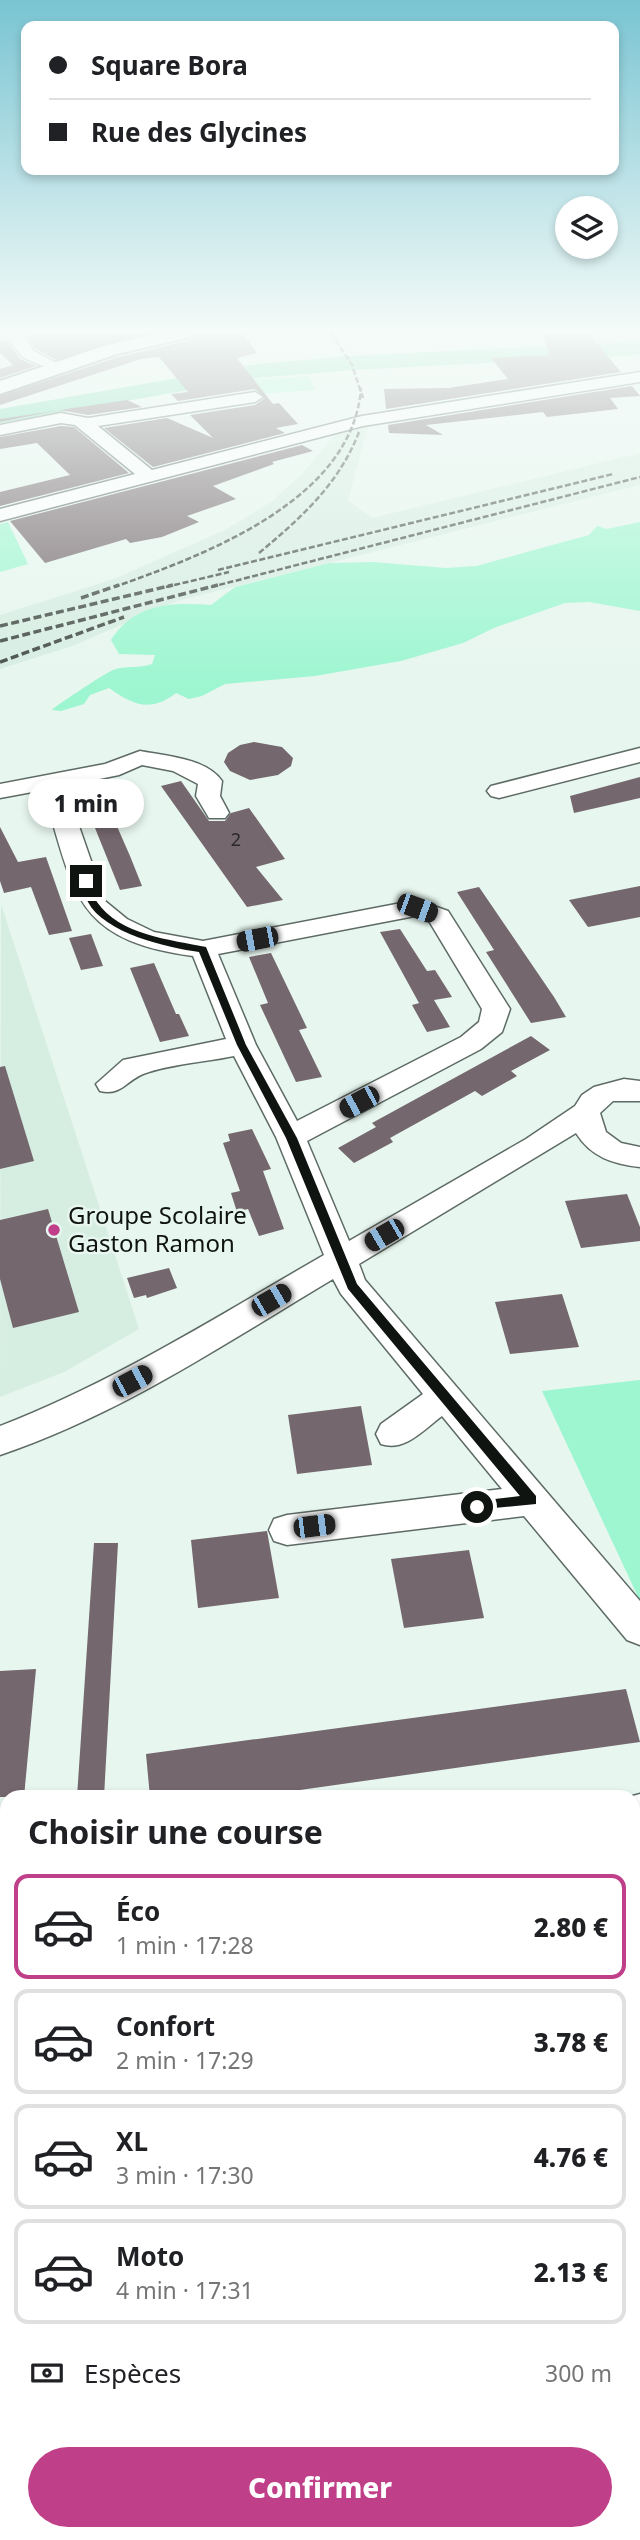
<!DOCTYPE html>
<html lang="fr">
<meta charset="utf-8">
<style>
body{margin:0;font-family:"Noto Sans",sans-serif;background:#f2f2f2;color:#202124;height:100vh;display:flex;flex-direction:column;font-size:26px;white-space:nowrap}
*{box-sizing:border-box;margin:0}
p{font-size:23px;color:#757577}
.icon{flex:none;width:38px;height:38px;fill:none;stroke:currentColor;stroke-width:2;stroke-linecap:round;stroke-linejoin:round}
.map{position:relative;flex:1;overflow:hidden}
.side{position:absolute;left:0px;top:1790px;width:640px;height:751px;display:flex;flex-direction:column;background:#fff;border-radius:21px 21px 0 0;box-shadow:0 4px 10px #0003}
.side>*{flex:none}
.guide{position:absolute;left:21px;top:21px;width:598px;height:154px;border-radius:14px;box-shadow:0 4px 10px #0003;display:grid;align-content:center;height:154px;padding:0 28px;background:#fff}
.tools{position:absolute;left:555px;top:196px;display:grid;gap:14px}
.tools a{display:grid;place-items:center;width:63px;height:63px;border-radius:50%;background:#fff;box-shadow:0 4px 10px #0003;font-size:35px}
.end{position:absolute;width:32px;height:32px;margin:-16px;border:9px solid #0f1411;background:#fff;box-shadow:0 0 0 4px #fff}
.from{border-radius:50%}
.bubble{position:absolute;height:49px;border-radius:24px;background:#fff;box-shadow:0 4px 10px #0003;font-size:23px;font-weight:800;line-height:49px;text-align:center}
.car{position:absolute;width:21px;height:42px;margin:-21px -10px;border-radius:9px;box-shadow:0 0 5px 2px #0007;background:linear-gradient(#222 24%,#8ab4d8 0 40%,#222 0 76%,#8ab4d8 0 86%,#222 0)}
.guide b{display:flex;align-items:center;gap:24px;height:66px;font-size:26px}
.guide b+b{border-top:2px solid #e0e0e0}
.guide i{width:18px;height:18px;background:#202124}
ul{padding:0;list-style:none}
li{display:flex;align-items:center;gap:21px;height:105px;margin:0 14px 10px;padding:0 14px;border:4px solid #e0e0e0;border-radius:14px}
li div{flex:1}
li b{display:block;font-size:26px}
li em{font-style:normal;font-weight:800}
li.on{border-color:#c03f89}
li>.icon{width:63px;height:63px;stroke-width:1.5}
h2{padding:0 28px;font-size:32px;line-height:84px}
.pay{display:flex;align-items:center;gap:18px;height:77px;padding:0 28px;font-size:26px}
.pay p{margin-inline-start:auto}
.primary-button{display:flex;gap:14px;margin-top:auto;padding:14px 28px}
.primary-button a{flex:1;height:80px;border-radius:42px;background:#c03f89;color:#fff;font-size:28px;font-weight:800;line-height:80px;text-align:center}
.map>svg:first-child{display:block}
</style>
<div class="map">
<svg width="640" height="2540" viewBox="0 0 640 2540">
<rect width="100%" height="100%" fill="#e7f6ef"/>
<!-- built -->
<path fill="#d6ede2" d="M 546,333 L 640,333 L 640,347 L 565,352 Z
M 369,423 L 348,500 L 372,518 L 640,453 L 640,485 L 177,601 L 72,646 L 0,669 L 0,615 L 114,579 L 225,530 L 271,502 L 301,475 L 339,429 Z
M 1,904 L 139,1329 L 64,1372 L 0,1397 Z
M 640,1862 L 640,2540 L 0,2540 L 0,1953 L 7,1952 L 7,2534 L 634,2534 L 634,1863 Z"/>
<!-- green -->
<path fill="#9df6d0" d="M 309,376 L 315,390 L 256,394 L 250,380 Z
M 8,522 L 28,564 L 0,572 L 0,524 Z
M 640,522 L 640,611 L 589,602 L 565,603 L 494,628 L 463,643 L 401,661 L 315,676 L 225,684 L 202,696 L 189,699 L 176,693 C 150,713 133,705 109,688 L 90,695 L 84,704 L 61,711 L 52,710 C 54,707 107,672 113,670 C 125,665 139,669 152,664 L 155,655 L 119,654 L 111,640 C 134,603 172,602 211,605 L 235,587 L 329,563 L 373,562 L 446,568 L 476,566 L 589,535 L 597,526 L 607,529 Z
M 640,1380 L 640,1601 L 542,1391 Z"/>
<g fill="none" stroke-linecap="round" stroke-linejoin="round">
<!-- river -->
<path fill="#72dbb1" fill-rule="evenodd" d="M 640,341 L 640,355 L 352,370 L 257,378 L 0,423 L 0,409 L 257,364 L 352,356 Z"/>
</g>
<!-- building -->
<path fill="#74676d" d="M 28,333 L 150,333 L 56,360 L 36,349 L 27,337 L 31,336 Z
M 195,333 L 243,333 L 257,353 L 237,358 L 273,404 L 279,403 L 298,424 L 276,428 L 285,433 L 153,467 L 104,428 L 167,418 L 213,438 L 190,415 L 255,405 L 265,398 L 255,389 L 178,401 L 171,394 L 188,392 L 159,357 L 141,359 L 0,405 L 0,396 L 118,357 L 191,340 Z
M 588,333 L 621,372 L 386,409 L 384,389 L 448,388 L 508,379 L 491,358 L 549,355 L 544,335 Z
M 7,340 L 20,359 L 36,366 L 0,378 L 0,369 L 13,365 L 0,353 L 0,341 Z
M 632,386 L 640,396 L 610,398 L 618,409 L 547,417 L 543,412 L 426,425 L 443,435 L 389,433 L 388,425 Z
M 127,400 L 142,407 L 88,415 L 60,410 L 0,422 L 0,419 Z
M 61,426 L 74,427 L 129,473 L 0,506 L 0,492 L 70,475 L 37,443 L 0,449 L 0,437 Z
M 302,445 L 313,451 L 272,462 L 274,464 L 213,486 L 236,499 L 187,516 L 199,522 L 162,537 L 130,543 L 126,539 L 45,563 L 10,521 Z
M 254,742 L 282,747 L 293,758 L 291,766 L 278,775 L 250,780 L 230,771 L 224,762 L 228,753 L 240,745 Z
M 640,777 L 640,798 L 574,813 L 570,796 Z
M 181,781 L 209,821 L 225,821 L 231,813 L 249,808 L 285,859 L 256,867 L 283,900 L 247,907 L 161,786 Z
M 116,824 L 130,856 L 142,886 L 120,890 L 95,828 Z
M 0,827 L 18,862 L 46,857 L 72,931 L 49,935 L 31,887 L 4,893 L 0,881 Z
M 640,886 L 640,917 L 588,927 L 569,900 Z
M 479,887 L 554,997 L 566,1017 L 531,1023 L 486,952 L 494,950 L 457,892 Z
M 400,929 L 427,971 L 435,970 L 452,997 L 434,1000 L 450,1027 L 427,1032 L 412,1005 L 423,1002 L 419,1003 L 380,932 Z
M 91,934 L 103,966 L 81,970 L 69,938 Z
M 271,953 L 307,1028 L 299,1030 L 322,1077 L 296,1082 L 260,1005 L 268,1003 L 249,957 Z
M 154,963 L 176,1014 L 179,1014 L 189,1036 L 160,1042 L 130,968 Z
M 531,1036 L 550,1050 L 511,1071 L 517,1076 L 482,1096 L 475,1091 L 390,1138 L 393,1142 L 354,1163 L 338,1148 L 376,1127 L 372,1123 Z
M 5,1066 L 34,1161 L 0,1169 L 0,1067 Z
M 252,1129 L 271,1169 L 263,1171 L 284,1229 L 259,1236 L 248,1209 L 237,1212 L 231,1193 L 240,1191 L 223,1143 L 230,1141 L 228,1134 Z
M 627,1194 L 640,1227 L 640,1241 L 581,1248 L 565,1201 Z
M 48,1209 L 79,1312 L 13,1328 L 0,1279 L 0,1220 Z
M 169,1268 L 177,1288 L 147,1298 L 146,1295 L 134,1298 L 127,1278 Z
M 562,1294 L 579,1347 L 510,1354 L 495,1302 Z
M 361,1406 L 372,1465 L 297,1474 L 288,1415 Z
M 267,1531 L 279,1598 L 198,1608 L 191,1540 Z
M 94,1543 L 118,1543 L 104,1797 L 77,1797 Z
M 469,1550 L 484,1618 L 404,1628 L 391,1559 Z
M 36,1669 L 24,1797 L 0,1797 L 0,1671 Z
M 626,1689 L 640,1742 L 250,1797 L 150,1797 L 146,1754 Z"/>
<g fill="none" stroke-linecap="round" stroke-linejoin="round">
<defs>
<path id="minor" d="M 5,333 L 21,333 L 34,351 L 66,368 L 58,373 L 22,357 Z
M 640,372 L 640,382 L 363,426 L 0,521 L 0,509 L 135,474 L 75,425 L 61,423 L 0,435 L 0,425 L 61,413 L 88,418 L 255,392 L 263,397 L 255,402 L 98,426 L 152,470 L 362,416 Z
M 640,748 L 640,762 L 499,798 L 491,796 L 487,791 L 491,786 Z
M 140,751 C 165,756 206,758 222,781 L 220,796 L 229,813 L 225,818 L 209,818 L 196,796 L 198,784 L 173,771 L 142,765 L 119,775 L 65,786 L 105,901 L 127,919 L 154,932 L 203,941 L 417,900 L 448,911 L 510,1009 L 502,1032 L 481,1049 L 307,1141 L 349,1241 L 526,1139 L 575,1106 L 582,1095 L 594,1087 L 624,1079 L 640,1081 L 640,1101 L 613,1101 L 600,1113 L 606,1132 L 621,1143 L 640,1147 L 640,1167 C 613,1164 591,1157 576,1133 L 359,1264 L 365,1280 L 640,1601 L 640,1645 L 627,1640 L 524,1516 L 287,1545 L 274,1541 L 269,1530 L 274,1519 L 287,1515 L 502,1489 L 442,1416 C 423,1430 405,1452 381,1444 L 376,1434 L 381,1424 L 423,1394 L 341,1294 L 333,1279 C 226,1343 119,1415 0,1455 L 0,1426 C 114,1382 218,1316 324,1255 L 276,1137 L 234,1056 C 205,1062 170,1064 143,1074 C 126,1081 121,1096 100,1091 L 96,1084 L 123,1060 L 226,1039 L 193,956 C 72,940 74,890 43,790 L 0,798 L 0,784 L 105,764 ZM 415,916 L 429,921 L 482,1009 L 479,1022 L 461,1037 L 297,1121 L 256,1045 L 218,954 Z
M 640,1794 L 640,1834 L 634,1835 L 634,1797 L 629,1797 Z"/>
<path id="secondary" d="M 160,333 L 192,333 L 190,337 L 117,354 L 0,394 L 0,381 L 104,346 Z"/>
</defs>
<!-- minor casing -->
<use href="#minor" stroke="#5e6b65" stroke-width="3"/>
<!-- secondary casing -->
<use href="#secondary" stroke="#5e6b65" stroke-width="4"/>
<!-- minor -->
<use href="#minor" fill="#fff" fill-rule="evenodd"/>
<!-- secondary -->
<use href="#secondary" fill="#fff" fill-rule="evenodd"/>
<!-- rail-far1 -->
<path stroke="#424a46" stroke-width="2.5" stroke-dasharray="6 2.5" stroke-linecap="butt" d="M 331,333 L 352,365 L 363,398
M 259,553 C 301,518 339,484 359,432
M 218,570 L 613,474
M 114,587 C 205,555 353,500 361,388
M 166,587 L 229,572
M 211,587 L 640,477"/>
<!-- rail -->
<path stroke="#424a46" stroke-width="3.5" stroke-dasharray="8 3.5" stroke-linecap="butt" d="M 81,598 L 119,585
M 0,626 L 173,585
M 0,641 L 218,585
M 0,662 L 124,617"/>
</g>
<!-- sky -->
<linearGradient id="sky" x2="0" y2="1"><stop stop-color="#79c4d2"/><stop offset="0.48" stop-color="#f4fbf8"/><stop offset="1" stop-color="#f4fbf8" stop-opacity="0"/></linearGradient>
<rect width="640" height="688" fill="url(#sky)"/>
<!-- route -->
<path fill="#0f1411" d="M 86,879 L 90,881 C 92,888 94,897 97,902 C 119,935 172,940 206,947 L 246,1045 L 297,1138 L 357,1284 L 536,1496 L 536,1504 L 473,1510 L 473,1503 L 477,1501 L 520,1496 L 348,1289 L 286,1138 L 237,1045 L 199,952 C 168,948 104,933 88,902 C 85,896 83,888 81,881 Z"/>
<!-- markers -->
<circle fill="#c03f89" stroke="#e7f6ef" stroke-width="2.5" cx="54" cy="1230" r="7"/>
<g text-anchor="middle" stroke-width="5" stroke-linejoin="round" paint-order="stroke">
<!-- far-number labels -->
<g font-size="18" fill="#282928">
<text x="236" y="846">2</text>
</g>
<!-- poi labels -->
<g font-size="24" fill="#0f1411" stroke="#e7f6ef" text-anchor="start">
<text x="68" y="1224">Groupe Scolaire<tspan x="68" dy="28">Gaston Ramon</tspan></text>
</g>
</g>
</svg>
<div class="tools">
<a><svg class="icon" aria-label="layers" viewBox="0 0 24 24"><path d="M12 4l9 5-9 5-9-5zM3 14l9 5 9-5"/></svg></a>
</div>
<i class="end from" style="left:477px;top:1507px"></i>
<i class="end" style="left:86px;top:881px"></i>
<div class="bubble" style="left:28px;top:779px;width:116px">1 min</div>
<i class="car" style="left:417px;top:908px;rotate:110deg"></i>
<i class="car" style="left:257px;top:939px;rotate:259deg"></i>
<i class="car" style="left:359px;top:1102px;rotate:242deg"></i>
<i class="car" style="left:384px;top:1235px;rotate:240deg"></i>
<i class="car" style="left:271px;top:1300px;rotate:60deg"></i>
<i class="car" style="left:132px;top:1381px;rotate:62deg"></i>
<i class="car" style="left:314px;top:1526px;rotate:83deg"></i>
<div class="guide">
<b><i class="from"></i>Square Bora</b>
<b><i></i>Rue des Glycines</b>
</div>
<section class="side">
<h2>Choisir une course</h2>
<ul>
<li class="on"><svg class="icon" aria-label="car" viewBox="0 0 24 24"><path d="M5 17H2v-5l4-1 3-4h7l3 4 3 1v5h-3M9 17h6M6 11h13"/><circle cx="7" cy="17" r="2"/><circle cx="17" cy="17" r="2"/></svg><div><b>Éco</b><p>1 min · 17:28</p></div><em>2.80 €</em></li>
<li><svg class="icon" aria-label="car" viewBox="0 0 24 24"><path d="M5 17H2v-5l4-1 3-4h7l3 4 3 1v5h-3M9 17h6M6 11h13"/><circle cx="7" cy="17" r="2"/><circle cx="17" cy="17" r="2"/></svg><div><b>Confort</b><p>2 min · 17:29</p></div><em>3.78 €</em></li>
<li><svg class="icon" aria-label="car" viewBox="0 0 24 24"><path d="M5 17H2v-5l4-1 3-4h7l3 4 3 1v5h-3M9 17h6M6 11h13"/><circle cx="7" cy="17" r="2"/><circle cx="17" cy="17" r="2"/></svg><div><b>XL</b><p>3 min · 17:30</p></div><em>4.76 €</em></li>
<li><svg class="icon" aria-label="car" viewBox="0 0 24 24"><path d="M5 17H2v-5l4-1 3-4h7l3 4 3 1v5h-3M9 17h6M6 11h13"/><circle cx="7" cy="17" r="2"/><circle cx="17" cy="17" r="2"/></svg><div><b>Moto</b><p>4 min · 17:31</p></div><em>2.13 €</em></li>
</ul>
<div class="pay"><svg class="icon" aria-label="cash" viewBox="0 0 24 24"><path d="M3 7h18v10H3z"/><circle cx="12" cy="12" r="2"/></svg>Espèces<p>300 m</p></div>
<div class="primary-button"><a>Confirmer</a></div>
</section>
</div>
